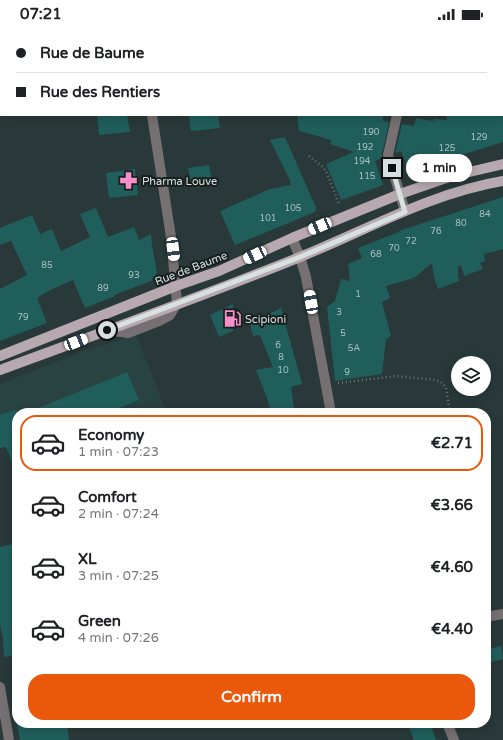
<!DOCTYPE html>
<meta charset="utf-8">
<style>
body{margin:0;font-family:"Varela Round",sans-serif;background:#f6f6f6;color:#202124;height:100vh;display:flex;flex-direction:column;font-size:15px;white-space:nowrap}
*{box-sizing:border-box;margin:0}
p{font-size:13px;color:#757577}
.icon{flex:none;width:22px;height:22px;fill:none;stroke:currentColor;stroke-width:2;stroke-linecap:round;stroke-linejoin:round}
.map{position:relative;flex:1;overflow:hidden}
.panel{position:absolute;left:12px;top:380px;width:479px;height:320px;display:flex;flex-direction:column;background:#fff;border-radius:16px;box-shadow:0 2px 10px #0003}
.panel>*{flex:none}
.top-card{position:absolute;left:0px;top:0px;width:503px;height:88px;box-shadow:0 2px 10px #0003;display:grid;align-content:center;height:88px;padding:0 16px;background:#fff}
.tools{position:absolute;left:451px;top:328px;display:grid;gap:8px}
.tools a{display:grid;place-items:center;width:40px;height:40px;border-radius:50%;background:#fff;box-shadow:0 2px 10px #0003;font-size:20px}
.end{position:absolute;width:18px;height:18px;margin:-9px;border:5px solid #d7e1e0;background:#111;box-shadow:0 0 0 2px #111}
.from{border-radius:50%}
.bubble{position:absolute;height:28px;border-radius:14px;background:#fff;box-shadow:0 2px 10px #0003;font-size:13px;font-weight:700;line-height:28px;text-align:center}
.car{position:absolute;width:12px;height:24px;margin:-12px -6px;border-radius:5px;box-shadow:0 0 3px 1px #0007;background:linear-gradient(#fff 24%,#345 0 40%,#fff 0 76%,#345 0 86%,#fff 0)}
.top-card b{display:flex;align-items:center;gap:14px;height:38px;font-size:15px}
.top-card b+b{border-top:1px solid #e0e0e0}
.top-card i{width:10px;height:10px;background:#202124}
ul{padding:7px 0 0;list-style:none}
li{display:flex;align-items:center;gap:12px;height:56px;margin:0 8px 6px;padding:0 8px;border:2px solid transparent;border-radius:16px}
li div{flex:1}
li b{display:block;font-size:15px}
li em{font-style:normal;font-weight:700}
li.selected{border-color:#ea580c}
li>.icon{width:36px;height:36px;stroke-width:1.5}
.primary-button{display:flex;gap:8px;margin-top:auto;padding:8px 16px}
.primary-button a{flex:1;height:46px;border-radius:16px;background:#ea580c;color:#fff;font-size:16px;font-weight:700;line-height:46px;text-align:center}
.status{display:flex;justify-content:space-between;align-items:center;height:28px;padding:0 20px;background:#fff;direction:ltr}
.status svg{height:11px;fill:currentColor}
.map>svg:first-child{display:block}
</style>
<div class="status"><b>07:21</b><svg viewBox="0 0 49 12"><path d="M0 12V9h3v3zM5 12V6h3v6zM10 12V3h3v9zM15 12V0h3v12zM26 1h20v11H26zM47 4h2v5h-2z"/></svg></div>
<div class="map">
<svg width="503" height="712" viewBox="0 0 503 712">
<rect width="100%" height="100%" fill="#293939"/>
<!-- built -->
<path fill="#294342" d="M 136,307 L 167,385 L 17,385 L 17,446 L 0,403 L 0,356 L 84,323 Z"/>
<!-- building -->
<path fill="#205e5c" d="M 97,87 L 127,87 L 130,104 L 99,107 Z
M 189,87 L 218,87 L 220,100 L 191,103 Z
M 297,87 L 383,87 L 383,93 L 389,94 L 382,126 L 382,130 L 375,133 L 383,157 L 341,172 L 326,136 L 354,124 L 330,116 L 332,112 L 299,103 Z
M 446,87 L 503,87 L 503,114 L 439,134 L 410,146 L 401,123 L 395,125 L 402,96 L 414,98 L 416,90 L 433,93 L 434,91 L 447,92 Z
M 285,109 L 313,173 L 316,179 L 315,184 L 235,217 L 220,183 L 270,161 L 291,157 L 290,152 L 270,112 Z
M 209,137 L 212,153 L 191,155 L 188,140 Z
M 135,141 L 138,167 L 109,170 L 106,145 Z
M 503,169 L 503,221 L 484,226 L 485,233 L 480,235 L 483,241 L 464,248 L 461,238 L 458,238 L 458,249 L 459,253 L 438,261 L 434,249 L 432,235 L 414,250 L 386,258 L 390,270 L 382,274 L 391,308 L 386,311 L 382,346 L 335,353 L 327,279 L 335,273 L 341,251 L 350,253 L 348,236 L 362,230 L 358,220 L 399,204 L 399,203 Z
M 96,180 L 108,209 L 134,199 L 139,212 L 151,206 L 152,217 L 157,245 L 151,253 L 114,267 L 115,268 L 85,280 L 73,252 L 50,262 L 37,270 L 47,295 L 0,313 L 0,261 L 27,247 L 11,213 L 0,217 L 0,200 L 32,187 L 40,206 L 52,201 L 61,223 L 90,209 L 80,186 Z
M 233,276 L 233,303 L 219,309 L 210,287 Z
M 281,280 L 302,356 L 291,359 L 294,381 L 271,385 L 267,370 L 256,342 L 273,339 L 260,307 L 253,308 L 250,295 Z
M 127,344 L 139,372 L 107,385 L 26,385 Z
M 17,381 L 17,444 L 16,444 L 6,419 L 0,420 L 0,387 Z
M 17,515 L 17,627 L 4,629 L 3,611 L 0,596 L 0,519 Z
M 501,618 L 503,631 L 491,634 L 488,621 Z
M 17,695 L 67,695 L 69,712 L 20,712 Z
M 407,695 L 430,695 L 436,712 L 414,712 Z"/>
<g fill="none" stroke-linecap="round" stroke-linejoin="round">
<!-- path -->
<path stroke="#697676" stroke-width="2.5" stroke-dasharray="1 3" stroke-linecap="butt" d="M 309,128 L 323,139 L 327,145 L 339,176
M 338,355 L 397,348 L 435,352 L 441,354 L 446,359 L 450,385"/>
<!-- minor -->
<path stroke="#777073" stroke-width="10" d="M 140,0 L 140,1
M 419,1 L 419,0
M 397,87 L 388,127 L 405,183
M 292,210 L 300,229 L 306,249 L 331,385
M 107,302 L 128,305 L 159,293 L 170,287 L 177,275 L 171,209 L 152,87
M 486,589 L 503,586
M 0,659 L 9,712
M 447,695 L 454,712"/>
<!-- major -->
<path stroke="#b7a9af" stroke-width="10" d="M 0,328 L 176,258 L 219,243 L 292,210 L 400,166 L 452,148 L 503,136
M 0,342 C 100,305 201,269 300,229 C 367,202 431,165 503,153"/>
</g>
<g fill="none" stroke-linecap="round" stroke-linejoin="round">
<!-- route -->
<path stroke="#d7e1e0" stroke-width="5" d="M 107,302 L 300,229 L 405,184 L 392,140"/>
</g>
<!-- icons -->
<defs>
<symbol id="pharmacy-bare" viewBox="-9 -9 18 18"><path d="M-2-6h4v4h4v4h-4v4h-4v-4h-4v-4h4Z" fill="#f98fca" stroke="#171f1f" stroke-width="2.5" paint-order="stroke"/></symbol>
<symbol id="fuel-bare" viewBox="-9 -9 18 18"><path d="M-5.5-6h7V0h2V4h1.3V-2.5L3-4.5l.8-.8L6-3V5H2.5V1h-1V6h-7ZM-4.2-4.7v3.2H.2V-4.7Z" fill="#f98fca" stroke="#171f1f" stroke-width="2.5" paint-order="stroke"/></symbol>
</defs>
<g fill-rule="evenodd">
<use href="#pharmacy-bare" x="116" y="140" width="25" height="25"/>
<use href="#fuel-bare" x="220" y="278" width="25" height="25"/>
</g>
<g text-anchor="middle" stroke-width="4" stroke-linejoin="round" paint-order="stroke">
<!-- number labels -->
<g font-size="9" fill="#a9c0bf">
<text x="371" y="107">190</text>
<text x="479" y="112">129</text>
<text x="365" y="122">192</text>
<text x="447" y="123">125</text>
<text x="362" y="136">194</text>
<text x="367" y="151">115</text>
<text x="293" y="183">105</text>
<text x="485" y="189">84</text>
<text x="268" y="193">101</text>
<text x="461" y="198">80</text>
<text x="436" y="206">76</text>
<text x="411" y="216">72</text>
<text x="394" y="223">70</text>
<text x="376" y="229">68</text>
<text x="47" y="240">85</text>
<text x="134" y="250">93</text>
<text x="103" y="263">89</text>
<text x="358" y="269">1</text>
<text x="339" y="287">3</text>
<text x="23" y="292">79</text>
<text x="343" y="308">5</text>
<text x="278" y="320">6</text>
<text x="354" y="323">5A</text>
<text x="281" y="332">8</text>
<text x="283" y="345">10</text>
<text x="347" y="347">9</text>
</g>
<!-- poi labels -->
<g font-size="11" fill="#d7e1e0" stroke="#171f1f" text-anchor="start">
<text x="142" y="157">Pharma Louve</text>
<text x="245" y="295">Scipioni</text>
</g>
<!-- street labels -->
<g font-size="11" fill="#d7e1e0" stroke="#171f1f">
<text transform="translate(191 240) rotate(-21)" y="4">Rue de Baume</text>
</g>
</g>
</svg>
<div class="tools">
<a><svg class="icon" aria-label="layers" viewBox="0 0 24 24"><path d="M12 4l9 5-9 5-9-5zM3 14l9 5 9-5"/></svg></a>
</div>
<i class="end from" style="left:107px;top:302px"></i>
<i class="end" style="left:392px;top:140px"></i>
<div class="bubble" style="left:406px;top:126px;width:66px">1 min</div>
<i class="car" style="left:320px;top:198px;rotate:247deg"></i>
<i class="car" style="left:173px;top:221px;rotate:173deg"></i>
<i class="car" style="left:255px;top:227px;rotate:245deg"></i>
<i class="car" style="left:311px;top:274px;rotate:350deg"></i>
<i class="car" style="left:76px;top:314px;rotate:69deg"></i>
<div class="top-card">
<b><i class="from"></i>Rue de Baume</b>
<b><i></i>Rue des Rentiers</b>
</div>
<section class="panel">
<ul>
<li class="selected"><svg class="icon" aria-label="car" viewBox="0 0 24 24"><path d="M5 17H2v-5l4-1 3-4h7l3 4 3 1v5h-3M9 17h6M6 11h13"/><circle cx="7" cy="17" r="2"/><circle cx="17" cy="17" r="2"/></svg><div><b>Economy</b><p>1 min · 07:23</p></div><em>€2.71</em></li>
<li><svg class="icon" aria-label="car" viewBox="0 0 24 24"><path d="M5 17H2v-5l4-1 3-4h7l3 4 3 1v5h-3M9 17h6M6 11h13"/><circle cx="7" cy="17" r="2"/><circle cx="17" cy="17" r="2"/></svg><div><b>Comfort</b><p>2 min · 07:24</p></div><em>€3.66</em></li>
<li><svg class="icon" aria-label="car" viewBox="0 0 24 24"><path d="M5 17H2v-5l4-1 3-4h7l3 4 3 1v5h-3M9 17h6M6 11h13"/><circle cx="7" cy="17" r="2"/><circle cx="17" cy="17" r="2"/></svg><div><b>XL</b><p>3 min · 07:25</p></div><em>€4.60</em></li>
<li><svg class="icon" aria-label="car" viewBox="0 0 24 24"><path d="M5 17H2v-5l4-1 3-4h7l3 4 3 1v5h-3M9 17h6M6 11h13"/><circle cx="7" cy="17" r="2"/><circle cx="17" cy="17" r="2"/></svg><div><b>Green</b><p>4 min · 07:26</p></div><em>€4.40</em></li>
</ul>
<div class="primary-button"><a>Confirm</a></div>
</section>
</div>
